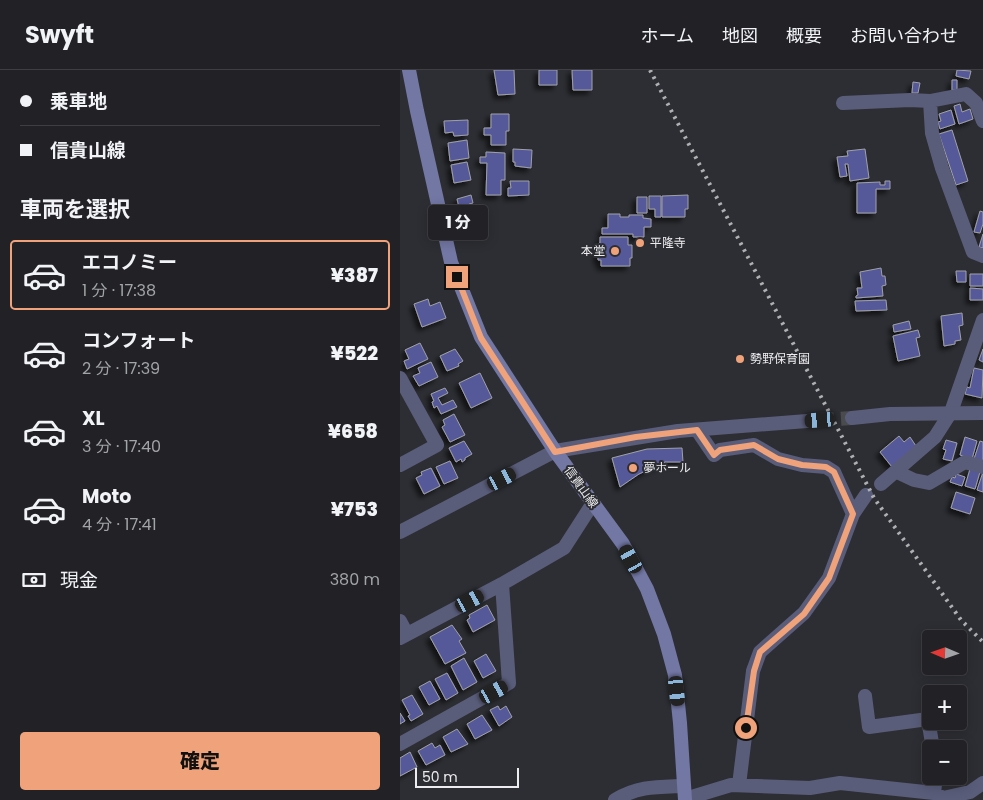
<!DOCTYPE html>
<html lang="ja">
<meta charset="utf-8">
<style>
body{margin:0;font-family:Poppins,"Noto Sans JP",sans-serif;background:#2e2f32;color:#f1f3f6;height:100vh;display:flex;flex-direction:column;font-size:19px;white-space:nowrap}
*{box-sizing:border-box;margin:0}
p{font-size:16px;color:#a2a4a7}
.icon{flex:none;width:28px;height:28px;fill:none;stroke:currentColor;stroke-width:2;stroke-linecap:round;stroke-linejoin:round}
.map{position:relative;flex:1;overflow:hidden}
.drawer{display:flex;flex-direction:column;background:#222226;width:400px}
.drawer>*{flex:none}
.top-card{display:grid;align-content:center;height:110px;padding:0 20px;background:#222226}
.needle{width:32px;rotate:272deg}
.tools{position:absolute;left:522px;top:560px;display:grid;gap:10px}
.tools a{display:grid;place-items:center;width:45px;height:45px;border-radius:5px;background:#222226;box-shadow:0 2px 12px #0003,0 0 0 1px #3f3f43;font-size:25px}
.scale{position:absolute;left:15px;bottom:12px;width:104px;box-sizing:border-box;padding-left:5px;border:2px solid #ededf0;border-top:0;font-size:14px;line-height:18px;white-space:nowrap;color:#ededf0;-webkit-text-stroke:4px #2d2e33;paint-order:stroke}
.end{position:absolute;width:22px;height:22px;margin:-11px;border:6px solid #f0a27a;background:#111;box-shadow:0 0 0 2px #111}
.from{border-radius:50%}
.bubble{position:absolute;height:35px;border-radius:5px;background:#222226;box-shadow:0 2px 12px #0003,0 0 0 1px #3f3f43;font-size:16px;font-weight:800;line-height:35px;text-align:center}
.car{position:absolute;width:15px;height:30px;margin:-15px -8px;border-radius:6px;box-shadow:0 0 4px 1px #0007;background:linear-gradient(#222 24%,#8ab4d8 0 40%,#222 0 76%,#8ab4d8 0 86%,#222 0)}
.top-card b{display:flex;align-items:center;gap:18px;height:48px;font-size:19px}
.top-card b+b{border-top:1px solid #3f3f43}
.top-card i{width:12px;height:12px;background:#f1f3f6}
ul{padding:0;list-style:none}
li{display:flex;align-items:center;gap:15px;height:70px;margin:0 10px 8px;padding:0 10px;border:2px solid transparent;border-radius:5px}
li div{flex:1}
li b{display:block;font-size:19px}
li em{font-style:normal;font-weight:800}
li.selected{border-color:#f0a27a}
li>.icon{width:45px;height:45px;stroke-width:1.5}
h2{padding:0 20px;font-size:22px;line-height:60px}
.pay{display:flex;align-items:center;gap:12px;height:55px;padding:0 20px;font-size:19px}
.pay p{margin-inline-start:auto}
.primary-button{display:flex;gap:10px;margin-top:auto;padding:10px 20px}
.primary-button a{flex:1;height:58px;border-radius:5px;background:#f0a27a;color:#111;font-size:20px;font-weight:800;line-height:58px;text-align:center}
header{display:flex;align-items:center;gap:30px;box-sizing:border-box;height:70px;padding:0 25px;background:#222226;border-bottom:1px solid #3f3f43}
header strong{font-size:24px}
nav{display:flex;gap:28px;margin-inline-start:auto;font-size:18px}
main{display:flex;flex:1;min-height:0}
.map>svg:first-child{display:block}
</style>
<header>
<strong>Swyft</strong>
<nav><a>ホーム</a><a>地図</a><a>概要</a><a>お問い合わせ</a></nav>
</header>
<main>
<section class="drawer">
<div class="top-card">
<b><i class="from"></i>乗車地</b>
<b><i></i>信貴山線</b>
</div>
<h2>車両を選択</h2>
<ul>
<li class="selected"><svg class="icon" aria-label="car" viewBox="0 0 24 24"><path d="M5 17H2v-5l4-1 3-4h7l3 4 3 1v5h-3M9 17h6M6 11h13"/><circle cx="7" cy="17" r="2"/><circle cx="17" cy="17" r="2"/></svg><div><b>エコノミー</b><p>1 分 · 17:38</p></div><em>¥387</em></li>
<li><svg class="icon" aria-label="car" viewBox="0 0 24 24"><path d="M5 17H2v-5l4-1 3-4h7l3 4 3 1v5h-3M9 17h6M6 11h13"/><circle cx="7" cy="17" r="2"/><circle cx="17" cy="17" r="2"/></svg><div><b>コンフォート</b><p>2 分 · 17:39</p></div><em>¥522</em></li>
<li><svg class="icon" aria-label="car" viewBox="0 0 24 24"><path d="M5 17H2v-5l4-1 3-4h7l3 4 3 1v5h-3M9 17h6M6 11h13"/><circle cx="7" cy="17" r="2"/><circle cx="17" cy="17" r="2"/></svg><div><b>XL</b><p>3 分 · 17:40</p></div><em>¥658</em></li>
<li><svg class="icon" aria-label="car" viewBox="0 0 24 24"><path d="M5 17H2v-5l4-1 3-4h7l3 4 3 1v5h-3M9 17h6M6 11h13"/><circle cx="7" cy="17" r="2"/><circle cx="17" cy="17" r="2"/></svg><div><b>Moto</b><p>4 分 · 17:41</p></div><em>¥753</em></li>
</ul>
<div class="pay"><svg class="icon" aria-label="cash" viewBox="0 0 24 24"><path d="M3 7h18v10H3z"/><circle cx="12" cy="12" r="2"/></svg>現金<p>380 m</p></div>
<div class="primary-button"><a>確定</a></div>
</section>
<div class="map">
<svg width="583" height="730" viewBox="0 0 583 730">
<defs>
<filter id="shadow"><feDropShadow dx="-4" dy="4" stdDeviation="2.5" flood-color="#0009"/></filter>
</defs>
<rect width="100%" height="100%" fill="#2d2e33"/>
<!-- building -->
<path fill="#555999" stroke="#a0a1a7" filter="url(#shadow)" d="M 94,0 L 114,0 L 115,24 L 98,25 Z
M 139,0 L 157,0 L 157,15 L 139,15 Z
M 172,0 L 192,0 L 192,20 L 173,20 Z
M 557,0 L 571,1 L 569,9 L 556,6 Z
M 552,10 L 557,10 L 557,20 L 552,20 Z
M 513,12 L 520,13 L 518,23 L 512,23 Z
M 560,34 L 562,42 L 570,39 L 573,49 L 559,54 L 554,36 Z
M 551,40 L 555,54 L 540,59 L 538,52 L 541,51 L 539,44 Z
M 91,44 L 109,44 L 109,61 L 106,61 L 106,75 L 91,75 L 91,65 L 84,65 L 84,58 L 91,58 Z
M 68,50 L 68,65 L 54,66 L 53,62 L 45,63 L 44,51 Z
M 552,60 L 568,111 L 556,115 L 539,64 Z
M 67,70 L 69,88 L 50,91 L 48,73 Z
M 113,79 L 132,80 L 131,98 L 115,96 L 115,92 L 113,92 Z
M 465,79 L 469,108 L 450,111 L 448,94 L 445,94 L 447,106 L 440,107 L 437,87 L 448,86 L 447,81 Z
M 86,82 L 105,83 L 105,110 L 101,110 L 101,125 L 86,125 L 87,93 L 80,93 L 80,87 L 86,87 Z
M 67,92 L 71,110 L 54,113 L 51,95 Z
M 110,111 L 129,111 L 129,125 L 108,126 L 108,118 L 111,118 Z
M 485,111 L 490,111 L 490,119 L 476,119 L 476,143 L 457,143 L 457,113 L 480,112 L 480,115 L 485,115 Z
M 71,125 L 73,133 L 69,134 L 74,156 L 64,159 L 57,129 Z
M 288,125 L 288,139 L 285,139 L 285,147 L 262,147 L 262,126 Z
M 249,126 L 261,126 L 261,147 L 255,147 L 255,139 L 249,139 Z
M 237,127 L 247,127 L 247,143 L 237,143 Z
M 580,141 L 583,142 L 583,154 L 580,163 L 574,162 Z
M 208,144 L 220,144 L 220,147 L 229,147 L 229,145 L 243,145 L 243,148 L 251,149 L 251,157 L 244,157 L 244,167 L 233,167 L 233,164 L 202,164 L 202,158 L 208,158 Z
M 583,164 L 583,178 L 579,177 Z
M 200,167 L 228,167 L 228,175 L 232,175 L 232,188 L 230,188 L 230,196 L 201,196 L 201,190 L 198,190 L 198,174 L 200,173 Z
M 481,198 L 482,206 L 485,206 L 486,215 L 482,216 L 483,226 L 456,228 L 456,226 L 458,225 L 457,218 L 462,218 L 460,202 Z
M 556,201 L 566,201 L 566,212 L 557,212 Z
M 570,204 L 583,204 L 583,216 L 570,216 Z
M 570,218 L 583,219 L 583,230 L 570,230 Z
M 28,229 L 30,236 L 40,232 L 46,248 L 22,257 L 14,234 Z
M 486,230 L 487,240 L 456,241 L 455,231 Z
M 562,243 L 563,255 L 559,256 L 561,270 L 555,271 L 555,274 L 544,276 L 541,246 Z
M 509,251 L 511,259 L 494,262 L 493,255 Z
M 518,260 L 520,267 L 516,268 L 520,286 L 498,291 L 493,266 Z
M 20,273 L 28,289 L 7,299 L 4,291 L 9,289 L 5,280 Z
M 55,279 L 63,291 L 58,294 L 59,296 L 47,301 L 40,286 Z
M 583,279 L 583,292 L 579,290 Z
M 31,292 L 38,307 L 19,316 L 13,306 L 20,303 L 18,298 Z
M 574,298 L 583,300 L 582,328 L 565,324 L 567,317 L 570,318 Z
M 80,303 L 92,328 L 71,338 L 59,313 Z
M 45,318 L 48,323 L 38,328 L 42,335 L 53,330 L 57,337 L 41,344 L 37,336 L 34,338 L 32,332 L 34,331 L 31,324 Z
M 54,344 L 65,365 L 50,372 L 42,357 L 45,355 L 43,350 Z
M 499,366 L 504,372 L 510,367 L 516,376 L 492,397 L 480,382 Z
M 565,367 L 577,371 L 572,389 L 560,385 Z
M 546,370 L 557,373 L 552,391 L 543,389 L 546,380 L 543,379 Z
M 64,371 L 72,384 L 65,388 L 65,390 L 62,392 L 61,389 L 56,392 L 49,378 Z
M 580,371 L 583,372 L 583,391 L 574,389 Z
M 282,378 L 283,392 L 265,392 L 239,404 L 220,417 L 212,388 L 247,379 Z
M 50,391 L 58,408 L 44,414 L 36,397 Z
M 31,398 L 40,416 L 24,424 L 16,408 L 22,405 L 21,402 Z
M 570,399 L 580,402 L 575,419 L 565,416 Z
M 583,402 L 583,422 L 577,420 Z
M 556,404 L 565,407 L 562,416 L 550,412 L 552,407 L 555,408 Z
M 556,422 L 575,428 L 570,444 L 551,438 Z
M 87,535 L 95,550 L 73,562 L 67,550 L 70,548 L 69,545 Z
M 52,555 L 62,569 L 59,571 L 66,583 L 45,594 L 30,567 Z
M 86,584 L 96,601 L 83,608 L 74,591 Z
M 64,588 L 77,612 L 63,620 L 51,596 Z
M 47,603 L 58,623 L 46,630 L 35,609 Z
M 30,611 L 40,629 L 29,635 L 19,617 Z
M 12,625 L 23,644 L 11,651 L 8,646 L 10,645 L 2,630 Z
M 98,636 L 100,640 L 106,636 L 112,647 L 99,656 L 90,640 Z
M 0,643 L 5,651 L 0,654 Z
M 82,645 L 92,660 L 75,669 L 67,654 Z
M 57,659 L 68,674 L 51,682 L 43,667 Z
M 32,673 L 35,678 L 40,675 L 45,685 L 26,695 L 18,681 Z
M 10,682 L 17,697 L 0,706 L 0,688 Z"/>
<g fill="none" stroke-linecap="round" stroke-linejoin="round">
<!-- tertiary-tunnel -->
<path stroke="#4a4b4f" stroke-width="14" stroke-dasharray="14 7" stroke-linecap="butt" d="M 420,350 L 452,348"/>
<!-- minor -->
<path stroke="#5a5d7a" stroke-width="14" d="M 530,31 L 532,63 L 542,98 L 573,182 L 583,186
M 443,33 L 510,30 L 530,31 L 566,24 L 576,33 L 583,51
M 0,308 L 37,375 L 0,395
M 297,360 L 314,385 L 320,380 L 354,375 L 378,389 L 402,395 L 426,397 L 434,402 L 453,444
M 497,402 L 514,410 L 529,413 L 565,392 L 583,397
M 481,414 L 535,367 L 551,342 L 583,250
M 0,551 L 7,564
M 0,568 L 102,514 L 164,478 L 193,433
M 465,626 L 469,657 L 528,649 L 533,679
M 0,674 L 109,613 L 102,514
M 339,715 L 353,601 L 360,582 L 404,543 L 429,508 L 453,444 L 466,425
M 534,723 L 536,706
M 285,729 L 331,715 L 410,718 L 440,713 L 534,723 L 543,728 L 570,722 L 583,713
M 215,730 C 238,716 257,717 283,716"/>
<!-- tertiary -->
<path stroke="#5a5d7a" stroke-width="14" d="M 452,348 L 490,344 L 583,343
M 0,462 L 155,381 L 278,361 L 420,350"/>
<!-- secondary -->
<path stroke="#7277a4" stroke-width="14" d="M 9,0 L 17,41 L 51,192 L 81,267 L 155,381 L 223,474 L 247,519 L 264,564 L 275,605 L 280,653 L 285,730"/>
<!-- rail -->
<path stroke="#afb0b3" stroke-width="4" stroke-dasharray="2.5 5" stroke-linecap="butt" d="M 250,0 L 474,428 L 561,550 L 583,572"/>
</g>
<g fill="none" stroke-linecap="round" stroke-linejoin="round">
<!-- route -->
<path stroke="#f0a27a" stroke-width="6" d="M 57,207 L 81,268 L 155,382 L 236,367 L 297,360 L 314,385 L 320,380 L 354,375 L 378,389 L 402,395 L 426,397 L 434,402 L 453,444 L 429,508 L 404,544 L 360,582 L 354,601 L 346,658"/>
</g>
<!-- markers -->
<g fill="#f0a27a" stroke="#2d2e33" stroke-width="2">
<circle cx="240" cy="173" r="5"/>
<circle cx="215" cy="181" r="5"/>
<circle cx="340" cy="289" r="5"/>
<circle cx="233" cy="398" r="5"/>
</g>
<g text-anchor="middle" stroke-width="4" stroke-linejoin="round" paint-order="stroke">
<!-- poi labels -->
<g font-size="12" fill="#ededf0" stroke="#2d2e33" text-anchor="start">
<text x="250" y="177">平隆寺</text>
<text x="205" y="185" text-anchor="end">本堂</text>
<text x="350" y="293">勢野保育園</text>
<text x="243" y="402">夢ホール</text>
</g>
<!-- street labels -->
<g font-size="12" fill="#ededf0" stroke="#2d2e33">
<text transform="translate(181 417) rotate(54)" y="4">信貴山線</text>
</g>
</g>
</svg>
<div class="tools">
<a><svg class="needle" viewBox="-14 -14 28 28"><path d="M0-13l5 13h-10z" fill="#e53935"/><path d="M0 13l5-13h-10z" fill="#a2a4a7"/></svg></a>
<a>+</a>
<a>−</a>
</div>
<div class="scale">50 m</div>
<i class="end from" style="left:346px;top:658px"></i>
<i class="end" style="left:57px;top:207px"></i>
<div class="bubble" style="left:28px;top:135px;width:60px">1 分</div>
<i class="car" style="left:420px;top:350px;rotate:266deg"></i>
<i class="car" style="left:102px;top:409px;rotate:63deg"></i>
<i class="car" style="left:231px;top:489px;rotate:331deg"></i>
<i class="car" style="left:70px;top:531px;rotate:62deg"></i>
<i class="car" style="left:277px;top:621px;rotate:174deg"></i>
<i class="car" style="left:94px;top:622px;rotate:61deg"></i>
</div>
</main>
